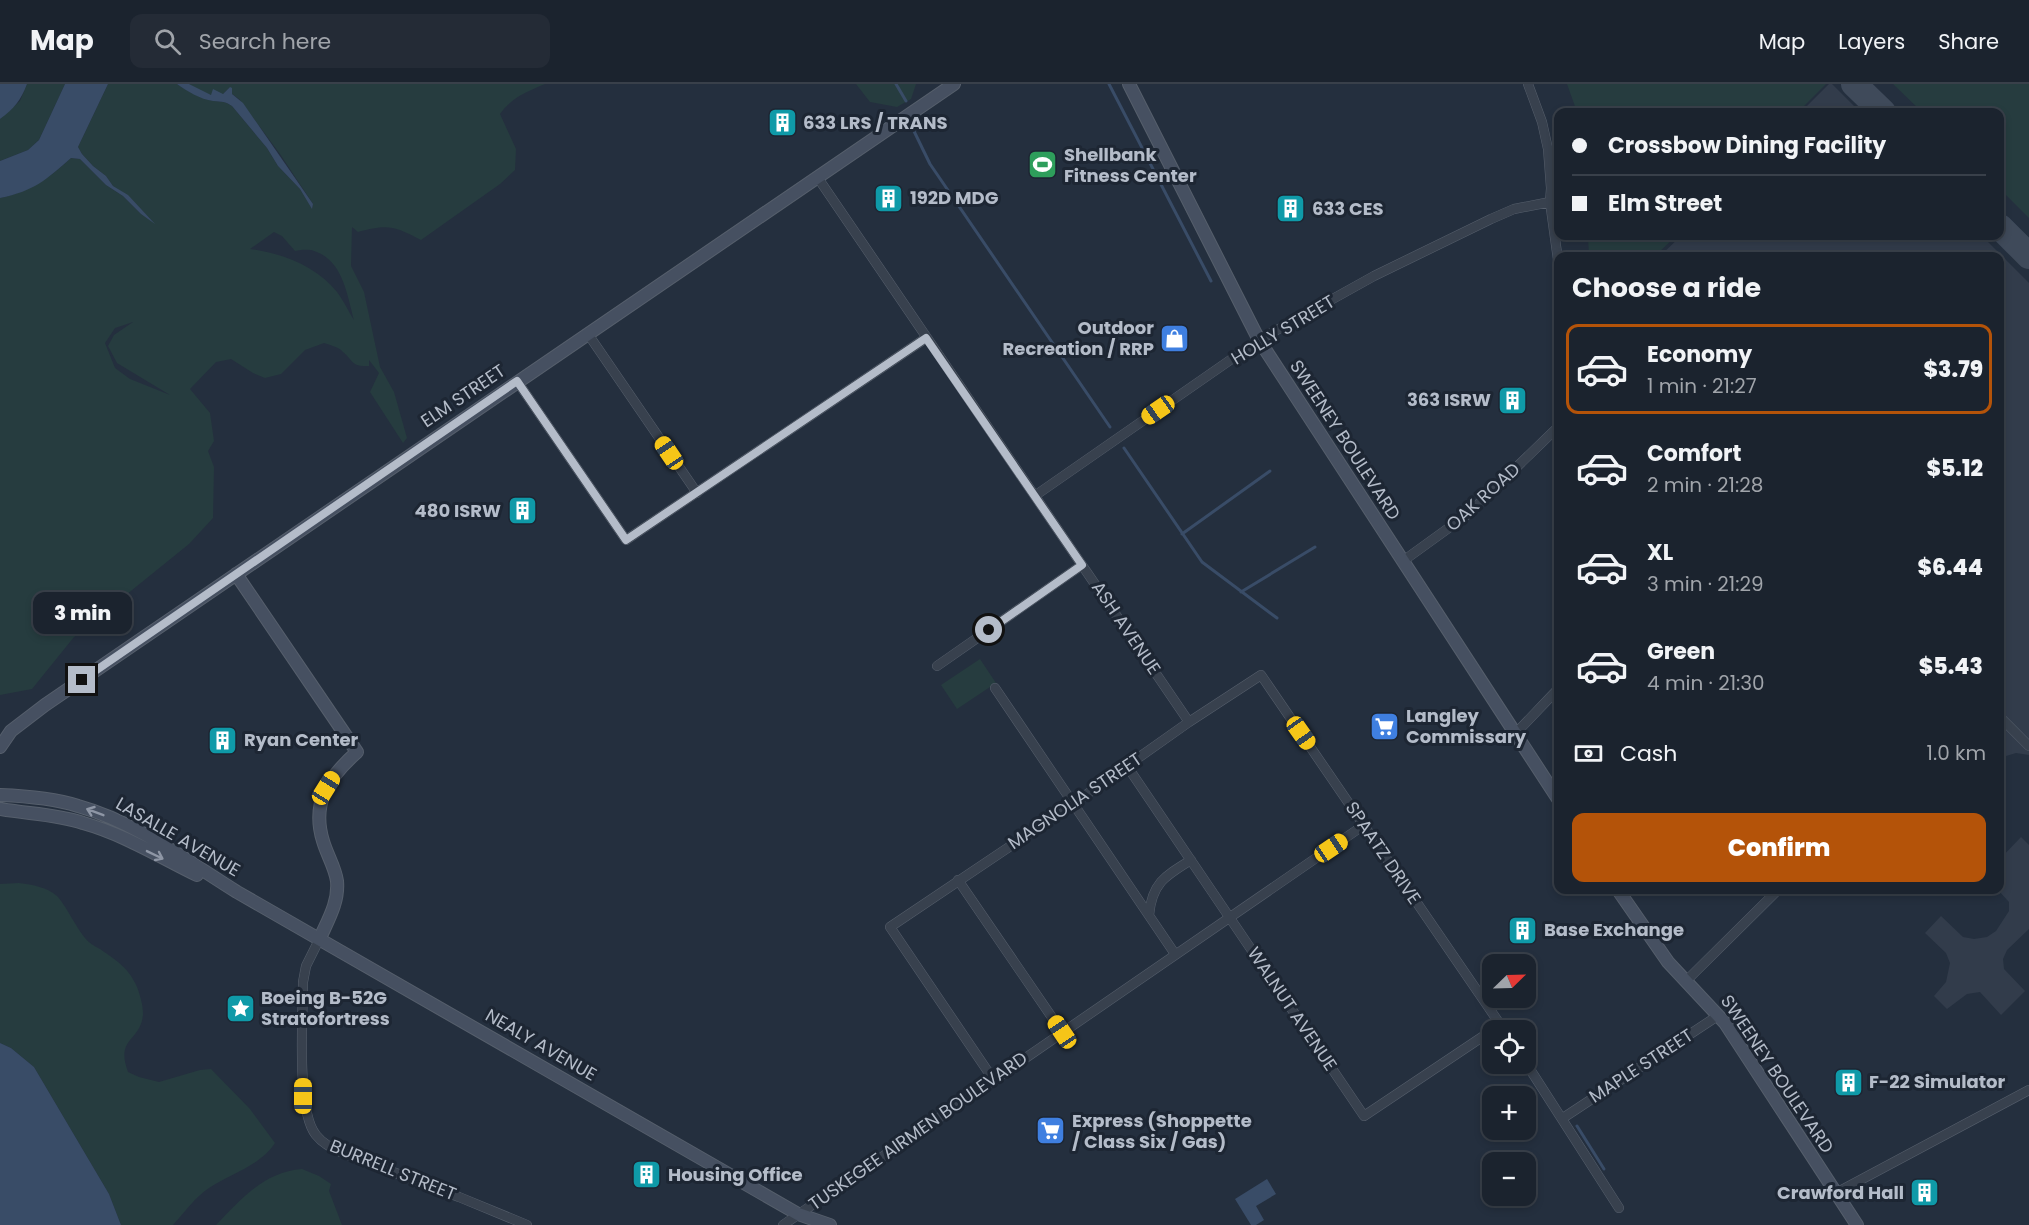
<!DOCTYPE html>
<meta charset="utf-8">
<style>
body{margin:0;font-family:Poppins,sans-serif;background:#242b36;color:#f1f3f6;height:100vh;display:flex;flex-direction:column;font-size:22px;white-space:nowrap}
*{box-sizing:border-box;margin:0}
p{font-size:20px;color:#a0a4aa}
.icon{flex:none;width:33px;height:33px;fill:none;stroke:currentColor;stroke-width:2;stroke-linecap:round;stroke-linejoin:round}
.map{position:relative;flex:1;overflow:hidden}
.panel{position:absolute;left:1554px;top:168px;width:450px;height:642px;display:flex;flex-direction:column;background:#1b232e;border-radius:12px;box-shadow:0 3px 9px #0003,0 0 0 2px #39404a}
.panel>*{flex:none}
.top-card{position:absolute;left:1554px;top:24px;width:450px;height:132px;border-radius:12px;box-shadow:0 3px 9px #0003,0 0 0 2px #39404a;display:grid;align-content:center;height:132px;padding:0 18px;background:#1b232e}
.needle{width:39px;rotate:67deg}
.buttons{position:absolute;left:1482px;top:870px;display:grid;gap:12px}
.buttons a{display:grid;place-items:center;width:54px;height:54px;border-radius:12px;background:#1b232e;box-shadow:0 3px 9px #0003,0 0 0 2px #39404a;font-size:30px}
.end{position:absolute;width:27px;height:27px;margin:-14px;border:8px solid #b4bcc9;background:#111;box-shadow:0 0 0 3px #111}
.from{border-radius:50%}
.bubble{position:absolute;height:42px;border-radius:12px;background:#1b232e;box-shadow:0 3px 9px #0003,0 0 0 2px #39404a;font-size:20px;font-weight:800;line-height:42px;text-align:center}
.car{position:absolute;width:18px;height:36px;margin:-18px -9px;border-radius:8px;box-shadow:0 0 4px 2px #0007;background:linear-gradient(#f5c518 24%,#345 0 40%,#f5c518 0 76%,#345 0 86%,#f5c518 0)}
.top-card b{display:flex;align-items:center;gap:21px;height:57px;font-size:22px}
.top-card b+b{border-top:2px solid #39404a}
.top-card i{width:15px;height:15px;background:#f1f3f6}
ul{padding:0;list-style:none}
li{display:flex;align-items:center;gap:18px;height:90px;margin:0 12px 9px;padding:0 6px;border:3px solid transparent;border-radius:12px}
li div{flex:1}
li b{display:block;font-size:22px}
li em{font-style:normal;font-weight:800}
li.selected{border-color:#b45309}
li>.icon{width:54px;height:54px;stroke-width:1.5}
h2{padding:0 18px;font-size:27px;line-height:72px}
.pay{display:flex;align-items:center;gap:15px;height:66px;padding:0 18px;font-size:22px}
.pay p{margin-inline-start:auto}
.button{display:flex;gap:12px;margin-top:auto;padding:12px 18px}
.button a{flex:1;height:69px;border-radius:12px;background:#b45309;color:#fff;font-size:24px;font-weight:800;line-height:69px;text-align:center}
header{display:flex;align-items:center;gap:36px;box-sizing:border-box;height:84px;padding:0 30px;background:#1b232e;border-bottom:2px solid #39404a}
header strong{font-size:28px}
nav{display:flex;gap:33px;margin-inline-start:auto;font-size:21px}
.search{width:420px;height:54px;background:#242b36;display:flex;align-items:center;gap:15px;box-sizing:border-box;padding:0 21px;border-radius:12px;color:#a0a4aa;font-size:22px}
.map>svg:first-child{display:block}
</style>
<header>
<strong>Map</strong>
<div class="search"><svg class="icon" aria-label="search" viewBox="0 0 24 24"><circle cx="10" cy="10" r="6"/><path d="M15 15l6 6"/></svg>Search here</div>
<nav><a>Map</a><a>Layers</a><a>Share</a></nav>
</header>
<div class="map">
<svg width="2029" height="1141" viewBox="0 0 2029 1141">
<rect width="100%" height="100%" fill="#242f3e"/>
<!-- airport -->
<path fill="#323c4b" d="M 1829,0 L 1832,0 L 1860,28 L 1801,28 Z
M 1681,152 L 1982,152 L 2029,199 L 2029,671 L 2016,669 L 2006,672 L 2000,678 L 2000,172 L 1660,172 Z
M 2021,753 L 2029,761 L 2029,845 L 2007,866 L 2003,875 L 2004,885 L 2025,907 L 2001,931 L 1980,908 L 1967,910 L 1947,925 L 1934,912 L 1946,898 L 1950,879 L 1946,869 L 1925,849 L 1941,832 L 1963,853 L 1974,855 L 1987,853 L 1996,847 L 2009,827 L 2009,818 L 1998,806 L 2000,775 Z"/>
<!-- green -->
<path fill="#263c3f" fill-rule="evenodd" d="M 27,0 L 65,0 L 39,56 L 28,66 L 0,77 L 0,35 L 20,17 Z
M 108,0 L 177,0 C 187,7 202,15 214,17 C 222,18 225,17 232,22 L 267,64 L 278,82 L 300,105 L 312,124 L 313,120 L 280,70 L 239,15 L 232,10 L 230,3 L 223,10 L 211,11 L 204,9 L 189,0 L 545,0 C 528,7 511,14 500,30 L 516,65 L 515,86 L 500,100 L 421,156 C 394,142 388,140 358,148 L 352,143 L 351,182 L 364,208 L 380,283 L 394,308 L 407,354 L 403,359 L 370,308 L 379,289 L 369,276 L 369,282 C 351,283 354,277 343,268 C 339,263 330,261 324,259 L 305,266 L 281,290 L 265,294 L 253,289 L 231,275 L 216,278 L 190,305 L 210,329 L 214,357 L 208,367 L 214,383 L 213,434 L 189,460 L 74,553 L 32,605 L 0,611 L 0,114 C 31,107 48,95 71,74 L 80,75 L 106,101 L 123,112 L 141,130 L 153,138 L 128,112 L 113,102 L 106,92 L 93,82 L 82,70 L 78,63 ZM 274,148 L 282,152 L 295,167 C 301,166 309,165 314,167 C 343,176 347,211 354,236 C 348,227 344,217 337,208 C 316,182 282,169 250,165 ZM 133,238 L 114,251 L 108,262 L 117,279 L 170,311 L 130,295 L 115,284 L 105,259 L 115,244 Z
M 856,0 L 916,0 L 911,15 L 897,23 L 870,18 Z
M 1567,0 L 1826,0 L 1798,28 L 1577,28 Z
M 1893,0 L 2029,0 L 2029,134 L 2000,105 L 2000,28 L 1922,28 Z
M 1588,152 L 1676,152 L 1655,172 L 1584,172 L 1589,171 Z
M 980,575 L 996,599 L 957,625 L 941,601 Z
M 19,799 C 33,801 47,803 57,812 C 65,820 76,843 85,854 C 89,859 94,862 100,865 C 117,877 129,884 137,903 C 140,911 143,921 143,930 C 141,958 115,953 128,988 L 139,993 L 159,998 L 200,986 L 211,985 L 250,1025 L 275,1059 C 260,1082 231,1089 209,1104 C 195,1113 184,1129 173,1141 L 121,1141 L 109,1110 L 34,983 L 11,964 L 0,959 L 0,800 Z
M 302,1085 L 319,1092 L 331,1100 L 329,1107 L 342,1141 L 216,1141 C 241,1115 264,1088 302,1085 Z"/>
<!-- water -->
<path fill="#394c67" d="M 0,0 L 27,0 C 21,16 14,25 0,35 Z
M 65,0 L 108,0 L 78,63 L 82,70 L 93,82 L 106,92 L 113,102 L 128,111 L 155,140 L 141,130 L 123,112 L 106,101 L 80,75 L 71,74 C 46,96 34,107 0,114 L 0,77 L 28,66 L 39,56 Z
M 177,0 L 189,0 L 211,11 L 213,5 L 223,10 L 230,3 L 232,4 L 232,10 L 243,19 L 313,120 L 312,125 L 300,105 L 278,82 L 267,64 L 232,22 C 225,17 222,18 213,17 C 200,15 188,8 177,0 Z
M 0,959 L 11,964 L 34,983 L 109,1110 L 121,1141 L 0,1141 Z
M 1267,1095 L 1276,1110 L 1256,1122 L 1264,1136 L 1256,1141 L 1251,1141 L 1235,1115 Z"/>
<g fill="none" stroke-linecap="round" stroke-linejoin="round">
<!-- stream -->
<path stroke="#394c67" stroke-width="3" d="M 896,0 L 906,17
M 1109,0 L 1211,197
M 911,41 L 930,80 L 1110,343
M 1124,364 L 1202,478 L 1277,534
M 1182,450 L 1270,387
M 1241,508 L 1315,463
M 1577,1042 L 1604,1085"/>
<!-- taxiway -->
<path stroke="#3f4a5a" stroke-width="26" d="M 1854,0 L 1883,28
M 2000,143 L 2029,172"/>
<defs>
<path id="street" d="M 1528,0 L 1542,38 L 1548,65 L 1551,104 L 1550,118 L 1558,176
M 818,94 L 1189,638
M 588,250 L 697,409
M 517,297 L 626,456 L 926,254
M 1036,411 L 1259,256 L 1374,192 L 1491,135 L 1514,125 L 1550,118
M 1403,477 L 1468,430 L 1558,343
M 937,582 L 1082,481
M 995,604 L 1175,870
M 2000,633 L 2029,662
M 1516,649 L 1558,605
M 1127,682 L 1364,1032 L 1500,941
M 958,796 L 1062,948
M 1149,831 C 1152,799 1165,792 1191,776
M 320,854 L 306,882 L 303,898 C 303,932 296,1027 316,1051 C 323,1060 333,1065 343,1069 L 459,1113 L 527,1141
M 1686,897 L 1778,806
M 1526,979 L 1619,1124
M 993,995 L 890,843 L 1073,720 L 1189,638 L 1261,591 L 1504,946
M 1563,1034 L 1719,931
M 1836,1109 L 2029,1006
M 783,1141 L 1364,741"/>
<path id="secondary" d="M 1129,0 L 1259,256 L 1558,715
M 236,490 L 357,668 C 329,693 311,718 323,757 C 327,771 335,783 337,797 C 339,818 328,836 320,854
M 0,663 L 11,647 L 45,621 L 954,0
M 0,711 C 26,712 53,714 78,722 C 136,738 187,777 237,808 L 798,1130 L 830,1141
M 0,725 C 28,730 56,730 83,739 C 123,750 160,773 197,791
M 1618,806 L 1668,878 L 1725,939 L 1857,1141"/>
</defs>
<!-- street casing -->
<use href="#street" stroke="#565f6c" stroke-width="10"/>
<!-- secondary casing -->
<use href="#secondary" stroke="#565f6c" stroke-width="14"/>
<!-- street -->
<use href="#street" stroke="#38414e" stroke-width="9"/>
<!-- secondary -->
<use href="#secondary" stroke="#465061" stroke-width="12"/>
</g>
<!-- one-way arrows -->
<defs><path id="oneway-shaft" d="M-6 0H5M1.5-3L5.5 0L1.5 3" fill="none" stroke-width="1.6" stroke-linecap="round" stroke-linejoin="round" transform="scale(1.5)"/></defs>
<g stroke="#8e96a5">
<use href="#oneway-shaft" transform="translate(95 728) rotate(-159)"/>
<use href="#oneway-shaft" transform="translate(155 771) rotate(26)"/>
</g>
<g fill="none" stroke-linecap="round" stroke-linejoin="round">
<!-- route -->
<path stroke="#b4bcc9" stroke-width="8" d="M 82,596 L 517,297 L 626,456 L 926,254 L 1082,481 L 989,546"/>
</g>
<!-- icons -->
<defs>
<symbol id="building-square" viewBox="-11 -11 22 22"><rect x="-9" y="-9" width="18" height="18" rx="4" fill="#0f9aa8" stroke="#1d2633"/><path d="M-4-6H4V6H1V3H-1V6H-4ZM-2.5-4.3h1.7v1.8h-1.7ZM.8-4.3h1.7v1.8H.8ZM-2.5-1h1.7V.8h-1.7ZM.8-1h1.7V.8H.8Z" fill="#fff"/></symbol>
<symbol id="stadium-square" viewBox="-11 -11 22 22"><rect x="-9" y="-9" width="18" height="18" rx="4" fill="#2e9e5b" stroke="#1d2633"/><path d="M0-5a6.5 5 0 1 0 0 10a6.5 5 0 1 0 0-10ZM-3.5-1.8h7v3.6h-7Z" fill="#fff"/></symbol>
<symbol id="shop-square" viewBox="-11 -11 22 22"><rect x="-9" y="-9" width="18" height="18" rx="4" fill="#3f7fe0" stroke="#1d2633"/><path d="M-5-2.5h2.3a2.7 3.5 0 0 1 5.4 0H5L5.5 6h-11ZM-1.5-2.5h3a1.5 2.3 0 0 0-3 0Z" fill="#fff"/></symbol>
<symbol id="supermarket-square" viewBox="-11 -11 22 22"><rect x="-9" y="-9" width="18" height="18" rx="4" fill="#3f7fe0" stroke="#1d2633"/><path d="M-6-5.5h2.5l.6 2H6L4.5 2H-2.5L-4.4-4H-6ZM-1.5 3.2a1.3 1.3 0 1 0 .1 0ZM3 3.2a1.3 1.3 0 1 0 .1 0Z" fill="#fff"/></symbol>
<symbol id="sight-square" viewBox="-11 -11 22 22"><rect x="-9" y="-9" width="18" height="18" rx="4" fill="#0f9aa8" stroke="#1d2633"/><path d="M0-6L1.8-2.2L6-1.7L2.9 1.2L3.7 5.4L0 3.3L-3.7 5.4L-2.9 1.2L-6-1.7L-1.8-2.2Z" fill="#fff"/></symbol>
</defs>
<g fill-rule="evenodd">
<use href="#building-square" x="766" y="22" width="33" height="33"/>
<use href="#stadium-square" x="1026" y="64" width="33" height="33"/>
<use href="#building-square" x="872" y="98" width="33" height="33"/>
<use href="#building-square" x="1274" y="108" width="33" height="33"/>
<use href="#shop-square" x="1158" y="238" width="33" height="33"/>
<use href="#building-square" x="1496" y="300" width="33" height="33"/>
<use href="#building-square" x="506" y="410" width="33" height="33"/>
<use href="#supermarket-square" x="1368" y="626" width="33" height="33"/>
<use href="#building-square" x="206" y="640" width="33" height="33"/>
<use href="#building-square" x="1506" y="830" width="33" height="33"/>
<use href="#sight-square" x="224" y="908" width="33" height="33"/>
<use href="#building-square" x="1832" y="982" width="33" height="33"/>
<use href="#supermarket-square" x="1034" y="1030" width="33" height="33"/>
<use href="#building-square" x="630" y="1074" width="33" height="33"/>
<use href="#building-square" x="1908" y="1092" width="33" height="33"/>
</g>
<g text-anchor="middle" stroke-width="6" stroke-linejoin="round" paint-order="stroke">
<!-- poi labels -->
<g font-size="18" font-weight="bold" fill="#b4bcc9" stroke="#1d2633" text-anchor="start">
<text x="803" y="45">633 LRS / TRANS</text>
<text x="1064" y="77">Shellbank<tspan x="1064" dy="21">Fitness Center</tspan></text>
<text x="910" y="120">192D MDG</text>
<text x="1312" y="131">633 CES</text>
<text x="1154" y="250" text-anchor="end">Outdoor<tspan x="1154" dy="21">Recreation / RRP</tspan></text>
<text x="1491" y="322" text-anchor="end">363 ISRW</text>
<text x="501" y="433" text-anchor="end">480 ISRW</text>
<text x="1406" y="638">Langley<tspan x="1406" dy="21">Commissary</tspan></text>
<text x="244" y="662">Ryan Center</text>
<text x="1544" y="852">Base Exchange</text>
<text x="261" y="920">Boeing B-52G<tspan x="261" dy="21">Stratofortress</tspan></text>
<text x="1869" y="1004">F-22 Simulator</text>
<text x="1072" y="1043">Express (Shoppette<tspan x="1072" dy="21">/ Class Six / Gas)</tspan></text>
<text x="668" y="1097">Housing Office</text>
<text x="1904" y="1115" text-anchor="end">Crawford Hall</text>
</g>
<!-- street labels -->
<g font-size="18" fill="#b4bcc9" stroke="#1d2633">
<text transform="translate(1283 246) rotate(-31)" y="6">HOLLY STREET</text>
<text transform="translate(463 312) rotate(-34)" y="6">ELM STREET</text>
<text transform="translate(1345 356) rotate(57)" y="6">SWEENEY BOULEVARD</text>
<text transform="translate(1483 413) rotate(-42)" y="6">OAK ROAD</text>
<text transform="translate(1126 544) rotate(56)" y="6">ASH AVENUE</text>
<text transform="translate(1075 717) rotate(-34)" y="6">MAGNOLIA STREET</text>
<text transform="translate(178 753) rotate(30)" y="6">LASALLE AVENUE</text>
<text transform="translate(1383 769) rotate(56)" y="6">SPAATZ DRIVE</text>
<text transform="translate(1292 925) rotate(56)" y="6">WALNUT AVENUE</text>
<text transform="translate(541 961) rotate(30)" y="6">NEALY AVENUE</text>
<text transform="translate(1641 982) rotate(-33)" y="6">MAPLE STREET</text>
<text transform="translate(1777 990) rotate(56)" y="6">SWEENEY BOULEVARD</text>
<text transform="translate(918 1047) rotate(-35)" y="6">TUSKEGEE AIRMEN BOULEVARD</text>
<text transform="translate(393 1086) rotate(22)" y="6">BURRELL STREET</text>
</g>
</g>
</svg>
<div class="buttons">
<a><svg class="needle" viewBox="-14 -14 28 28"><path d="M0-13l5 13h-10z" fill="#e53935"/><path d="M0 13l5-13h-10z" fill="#a0a4aa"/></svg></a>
<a><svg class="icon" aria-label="locate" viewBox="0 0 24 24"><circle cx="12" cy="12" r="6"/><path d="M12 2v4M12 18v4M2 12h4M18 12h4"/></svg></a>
<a>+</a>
<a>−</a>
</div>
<i class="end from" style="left:989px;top:546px"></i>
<i class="end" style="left:82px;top:596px"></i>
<div class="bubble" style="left:33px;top:508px;width:99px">3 min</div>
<i class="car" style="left:1158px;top:326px;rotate:235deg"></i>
<i class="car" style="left:669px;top:369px;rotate:326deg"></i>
<i class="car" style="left:1301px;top:649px;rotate:145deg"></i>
<i class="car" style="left:326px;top:704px;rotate:32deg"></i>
<i class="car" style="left:1331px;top:764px;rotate:56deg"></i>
<i class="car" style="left:1062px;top:948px;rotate:326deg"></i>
<i class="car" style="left:303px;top:1012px;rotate:0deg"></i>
<div class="top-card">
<b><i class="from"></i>Crossbow Dining Facility</b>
<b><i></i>Elm Street</b>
</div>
<section class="panel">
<h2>Choose a ride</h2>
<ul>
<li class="selected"><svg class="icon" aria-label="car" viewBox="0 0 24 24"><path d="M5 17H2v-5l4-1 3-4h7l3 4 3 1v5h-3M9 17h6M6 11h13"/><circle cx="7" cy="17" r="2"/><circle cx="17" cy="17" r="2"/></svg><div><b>Economy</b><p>1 min · 21:27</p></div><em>$3.79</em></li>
<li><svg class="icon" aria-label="car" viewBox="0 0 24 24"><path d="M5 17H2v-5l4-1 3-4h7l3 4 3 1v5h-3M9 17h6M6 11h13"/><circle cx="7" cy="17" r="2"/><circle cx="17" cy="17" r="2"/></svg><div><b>Comfort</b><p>2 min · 21:28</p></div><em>$5.12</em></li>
<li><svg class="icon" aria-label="car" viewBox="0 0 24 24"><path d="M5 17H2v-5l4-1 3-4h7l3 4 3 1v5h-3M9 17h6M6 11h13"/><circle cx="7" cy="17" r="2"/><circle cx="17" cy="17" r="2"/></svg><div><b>XL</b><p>3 min · 21:29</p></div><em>$6.44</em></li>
<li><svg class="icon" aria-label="car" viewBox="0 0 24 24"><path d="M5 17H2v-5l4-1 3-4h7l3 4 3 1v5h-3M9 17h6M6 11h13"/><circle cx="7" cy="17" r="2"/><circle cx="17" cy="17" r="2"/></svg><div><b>Green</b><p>4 min · 21:30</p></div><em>$5.43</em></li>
</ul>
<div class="pay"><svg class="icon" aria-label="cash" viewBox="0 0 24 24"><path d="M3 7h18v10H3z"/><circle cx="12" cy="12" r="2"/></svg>Cash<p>1.0 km</p></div>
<div class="button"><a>Confirm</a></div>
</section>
</div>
